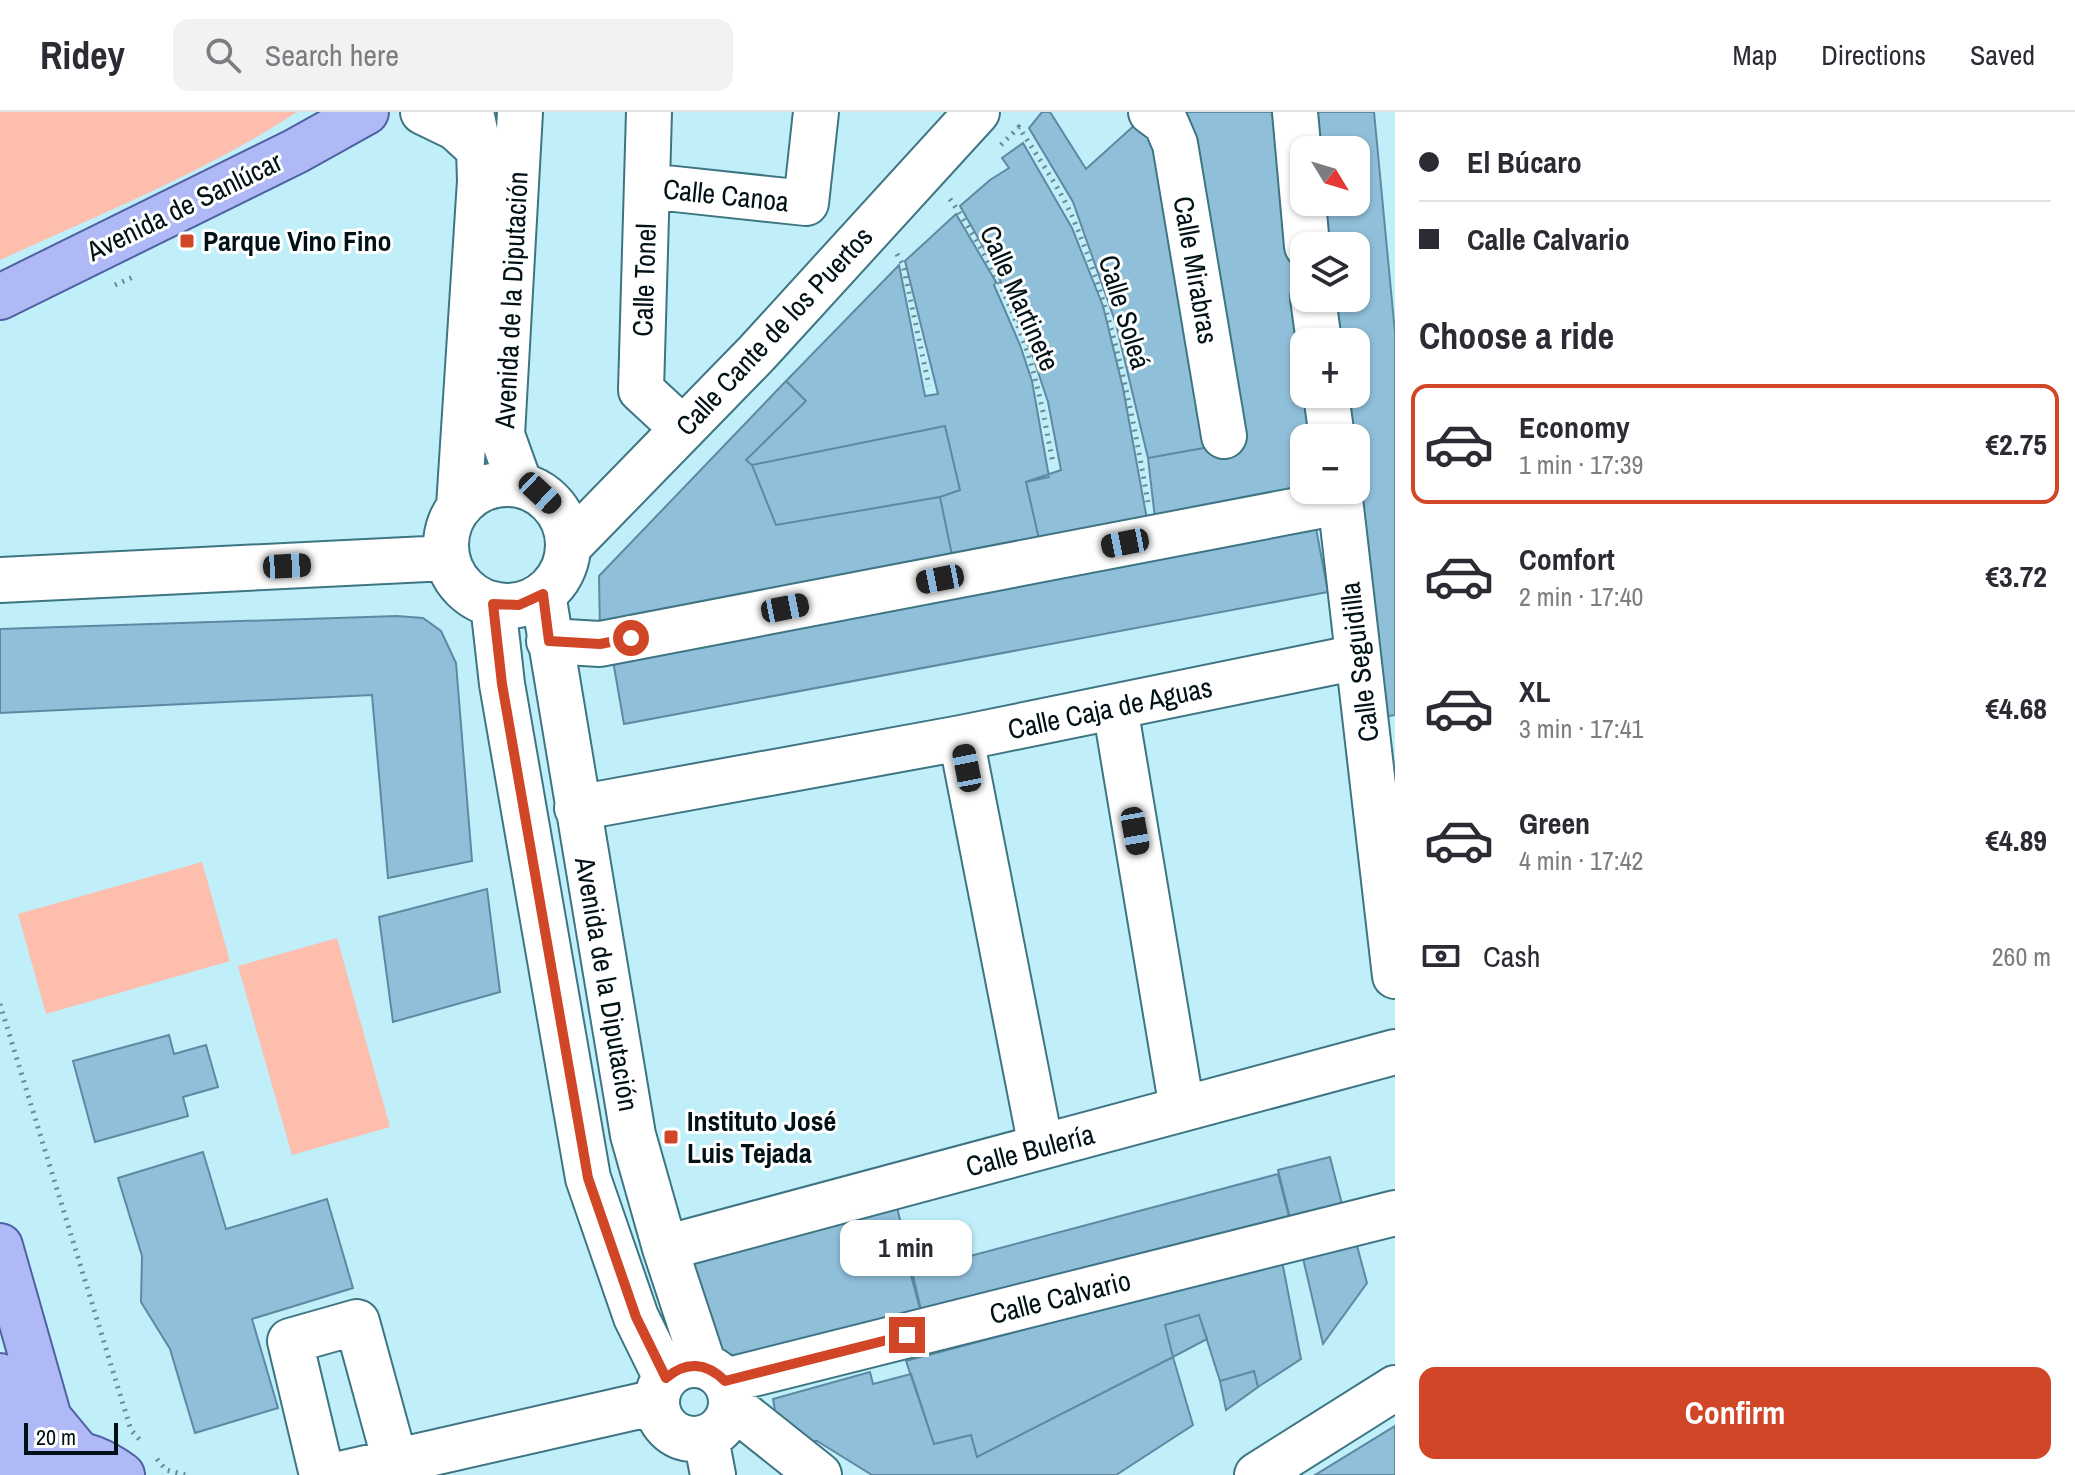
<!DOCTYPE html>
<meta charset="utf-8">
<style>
body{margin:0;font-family:"Archivo Narrow",sans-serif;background:#f2f2f3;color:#2b2b33;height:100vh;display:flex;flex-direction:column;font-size:30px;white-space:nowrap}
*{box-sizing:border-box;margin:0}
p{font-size:26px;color:#7c7c81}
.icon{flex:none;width:44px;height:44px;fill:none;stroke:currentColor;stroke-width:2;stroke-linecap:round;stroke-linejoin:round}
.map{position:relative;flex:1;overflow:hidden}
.panel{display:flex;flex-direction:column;background:#fff;width:680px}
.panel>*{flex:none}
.guide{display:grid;align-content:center;height:176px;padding:0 24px;background:#fff}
.needle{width:52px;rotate:128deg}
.controls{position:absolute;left:1290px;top:24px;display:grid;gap:16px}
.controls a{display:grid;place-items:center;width:80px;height:80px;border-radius:16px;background:#fff;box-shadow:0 2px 6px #0004;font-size:40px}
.scale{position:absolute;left:24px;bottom:20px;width:94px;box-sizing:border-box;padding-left:8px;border:4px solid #001217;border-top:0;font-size:22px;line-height:28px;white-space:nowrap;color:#001217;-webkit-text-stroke:6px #fff;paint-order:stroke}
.end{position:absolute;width:36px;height:36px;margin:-18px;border:10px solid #d04626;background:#fff;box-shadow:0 0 0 4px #fff}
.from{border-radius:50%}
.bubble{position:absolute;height:56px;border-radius:16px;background:#fff;box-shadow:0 2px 6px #0004;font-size:26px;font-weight:700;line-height:56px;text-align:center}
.car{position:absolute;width:24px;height:48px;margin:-24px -12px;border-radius:10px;box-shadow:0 0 6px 2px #0007;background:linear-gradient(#222 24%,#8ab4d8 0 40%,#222 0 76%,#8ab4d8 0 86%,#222 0)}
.guide b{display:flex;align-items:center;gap:28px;height:76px;font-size:30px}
.guide b+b{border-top:2px solid #e1e1e2}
.guide i{width:20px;height:20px;background:#2b2b33}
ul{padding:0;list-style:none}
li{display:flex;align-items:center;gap:24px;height:120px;margin:0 16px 12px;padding:0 8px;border:4px solid transparent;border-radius:16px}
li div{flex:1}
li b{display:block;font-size:30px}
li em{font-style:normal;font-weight:700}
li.selected{border-color:#d04626}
li>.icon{width:72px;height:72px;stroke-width:1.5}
h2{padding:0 24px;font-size:36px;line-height:96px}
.pay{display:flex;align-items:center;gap:20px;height:88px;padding:0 24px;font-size:30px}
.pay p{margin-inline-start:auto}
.primary-button{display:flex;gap:16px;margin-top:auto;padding:16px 24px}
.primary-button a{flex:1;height:92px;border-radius:16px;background:#d04626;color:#fff;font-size:32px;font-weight:700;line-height:92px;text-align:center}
header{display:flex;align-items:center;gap:48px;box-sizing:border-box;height:112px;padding:0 40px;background:#fff;border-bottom:2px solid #e1e1e2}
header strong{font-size:38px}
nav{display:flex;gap:44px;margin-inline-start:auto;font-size:28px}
.search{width:560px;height:72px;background:#f2f2f3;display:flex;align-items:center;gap:20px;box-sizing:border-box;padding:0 28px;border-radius:16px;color:#7c7c81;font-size:30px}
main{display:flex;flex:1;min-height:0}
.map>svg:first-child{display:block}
</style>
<header>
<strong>Ridey</strong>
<div class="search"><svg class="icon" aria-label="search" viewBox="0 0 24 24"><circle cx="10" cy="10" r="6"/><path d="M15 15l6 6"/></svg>Search here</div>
<nav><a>Map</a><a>Directions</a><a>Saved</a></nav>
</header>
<main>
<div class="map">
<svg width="1395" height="1363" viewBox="0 0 1395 1363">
<rect width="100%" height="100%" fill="#c0effa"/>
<!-- green -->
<path fill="#fdbeae" d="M 0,0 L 297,0 C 204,61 100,102 0,148 Z
M 202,750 L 230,849 L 46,902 L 18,802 Z
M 337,826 L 390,1015 L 292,1043 L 238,854 Z"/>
<!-- building -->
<path fill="#90bfda" stroke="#5d89a3" stroke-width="2" d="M 1042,0 L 1050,0 L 1086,57 L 1147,2 L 1220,333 L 1148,346 L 1116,212 L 1073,90 L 1029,16 Z
M 1165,0 L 1286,0 L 1304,173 L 1304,282 L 1315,282 L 1320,326 L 1304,326 L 1304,378 L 1156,415 L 1148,346 L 1232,331 Z
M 1312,0 L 1374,0 L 1395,221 L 1395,603 L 1373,607 L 1356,378 L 1356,326 L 1345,326 L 1341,282 L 1356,282 L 1356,230 L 1335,230 L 1331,186 L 1356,186 L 1356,134 L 1326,134 L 1321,90 L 1356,90 L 1356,38 L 1316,38 Z
M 1023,31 L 1072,116 L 1103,194 L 1123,276 L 1148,413 L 1041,436 L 1026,370 L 1061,358 L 1048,290 L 1033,245 L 994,154 L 960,94 L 990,68 L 1009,56 L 1002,46 Z
M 956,102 L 996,170 L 994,173 L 1020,233 L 1032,269 L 1049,365 L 1026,370 L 1041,436 L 953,448 L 940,385 L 960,378 L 945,314 L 752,353 L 746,348 L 806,289 L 786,269 L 899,153 L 925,284 L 938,282 L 905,149 Z
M 786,269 L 806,289 L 746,348 L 752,353 L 776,413 L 940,385 L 953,448 L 600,520 L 599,464 Z
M 945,314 L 960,378 L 940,385 L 776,413 L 752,353 Z
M 1315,411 L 1328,480 L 624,612 L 612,543 Z
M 397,504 L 423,506 L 441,519 L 456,551 L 472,749 L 388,766 L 372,583 L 0,601 L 0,517 Z
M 487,777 L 500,880 L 393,910 L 379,805 Z
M 169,923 L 174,942 L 206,933 L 218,975 L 183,985 L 188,1004 L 95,1030 L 73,949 Z
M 203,1040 L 226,1117 L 327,1087 L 353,1176 L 252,1207 L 278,1296 L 195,1321 L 170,1237 L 141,1190 L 142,1144 L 118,1066 Z
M 1330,1045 L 1345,1104 L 1293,1118 L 1278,1058 Z
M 1278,1062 L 1292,1116 L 925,1215 L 910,1160 Z
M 897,1095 L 925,1215 L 723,1259 L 690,1139 Z
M 1356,1130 L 1367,1171 L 1323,1232 L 1302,1142 Z
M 1282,1149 L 1301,1247 L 1258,1275 L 1254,1259 L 1220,1269 L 1199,1203 L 1165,1213 L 1173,1245 L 977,1345 L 971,1323 L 934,1332 L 906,1249 Z
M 1199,1203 L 1207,1227 L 1173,1245 L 1165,1213 Z
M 1173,1245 L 1193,1313 L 1116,1363 L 872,1363 L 817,1329 L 812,1329 L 777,1310 L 773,1287 L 870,1260 L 873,1272 L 911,1262 L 934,1332 L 971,1323 L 977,1345 Z
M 1254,1259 L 1258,1275 L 1226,1298 L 1220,1269 Z
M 1395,1314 L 1395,1363 L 1315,1363 Z"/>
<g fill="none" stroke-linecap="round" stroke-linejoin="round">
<defs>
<path id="minor" d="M 423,0 L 456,16 L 479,37
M 520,0 L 502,323 L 520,373
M 649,0 L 641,278 L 683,317
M 1151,0 L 1166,11 L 1175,32 L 1224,324
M 1295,0 L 1307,134
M 647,74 L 806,91 L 816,0
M 1313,186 L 1319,230
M 1326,282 L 1332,326
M446 433a61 61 0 1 1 122 0a61 61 0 1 1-122 0Z
M 1339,378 L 1395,864
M 459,395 L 480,69 L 479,37 L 471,0
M 568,435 L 757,241 L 977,0
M 0,468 L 447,446
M 543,482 L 633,1023 L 665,1136 L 704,1254
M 493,492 L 502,572 L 588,1066 L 636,1205 L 666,1266
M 549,529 L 600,532 L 1340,390
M 1115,595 L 1182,997
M 961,626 L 1041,1035
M 577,696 L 961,626 L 1358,545
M 665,1136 L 1395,940
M657 1290a37 37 0 1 1 74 0a37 37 0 1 1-74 0Z
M 725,1269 L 1395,1101
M 731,1293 L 819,1363
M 706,1326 L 713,1363
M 322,1363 L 290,1229 L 357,1210 L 395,1349
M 336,1363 L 657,1290
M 1257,1363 L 1395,1276"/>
<path id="major" d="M 0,185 L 296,39 L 366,0
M 0,1134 L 49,1306 L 78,1341
M 0,1264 L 13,1327 L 9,1363
M 14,1363 C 51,1333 84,1335 122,1363"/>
</defs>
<!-- minor casing -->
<use href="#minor" stroke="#3d7582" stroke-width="48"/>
<!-- major casing -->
<use href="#major" stroke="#4f61a3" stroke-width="48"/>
<!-- path -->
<path stroke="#698b93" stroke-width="5" stroke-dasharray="2 6" stroke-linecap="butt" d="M 1001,33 L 1019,15 C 1038,46 1061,77 1075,111 C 1113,201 1131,295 1148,390
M 950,87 C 989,144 1022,211 1038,278 C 1044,302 1048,327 1053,351
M 897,142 L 903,153 L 929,274
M 115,173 L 133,165
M 0,892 L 131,1318 L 140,1328
M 157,1347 L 166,1358 L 186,1363"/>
<!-- minor -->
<use href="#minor" stroke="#fff" stroke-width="44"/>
<!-- major -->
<use href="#major" stroke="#afb9f5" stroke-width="44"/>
</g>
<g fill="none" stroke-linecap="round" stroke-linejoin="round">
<!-- route -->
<path stroke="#d04626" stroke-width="10" d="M 631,526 L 600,532 L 549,529 L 543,482 L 519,493 L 493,492 L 502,572 L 588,1066 L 636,1205 L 666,1266 C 686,1249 706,1250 725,1269 L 907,1223"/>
</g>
<!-- markers -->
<g fill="#d04626" stroke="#fff" stroke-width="3">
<rect x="179" y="121" width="16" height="16" rx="4"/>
<rect x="663" y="1017" width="16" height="16" rx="4"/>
</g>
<g text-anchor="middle" stroke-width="6" stroke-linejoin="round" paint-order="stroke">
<!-- street labels -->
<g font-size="28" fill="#001217" stroke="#fff">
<text transform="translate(726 83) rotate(6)" y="10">Calle Canoa</text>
<text transform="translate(184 94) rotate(-26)" y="10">Avenida de Sanlúcar</text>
<text transform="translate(1196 158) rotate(80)" y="10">Calle Mirabras</text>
<text transform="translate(644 168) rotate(-88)" y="10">Calle Tonel</text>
<text transform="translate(1020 186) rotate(66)" y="10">Calle Martinete</text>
<text transform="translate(511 188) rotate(-87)" y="10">Avenida de la Diputación</text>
<text transform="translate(1125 200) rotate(73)" y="10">Calle Soleá</text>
<text transform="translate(774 219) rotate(-47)" y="10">Calle Cante de los Puertos</text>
<text transform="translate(1359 550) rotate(-97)" y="10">Calle Seguidilla</text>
<text transform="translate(1110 596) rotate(-12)" y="10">Calle Caja de Aguas</text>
<text transform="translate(607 872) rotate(80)" y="10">Avenida de la Diputación</text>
<text transform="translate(1030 1038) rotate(-15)" y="10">Calle Bulería</text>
<text transform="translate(1060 1185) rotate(-14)" y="10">Calle Calvario</text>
</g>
<!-- poi labels -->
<g font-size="28" font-weight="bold" fill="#001217" stroke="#fff" text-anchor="start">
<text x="203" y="139">Parque Vino Fino</text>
<text x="687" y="1019">Instituto José<tspan x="687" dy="32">Luis Tejada</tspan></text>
</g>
</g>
</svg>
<div class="controls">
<a><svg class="needle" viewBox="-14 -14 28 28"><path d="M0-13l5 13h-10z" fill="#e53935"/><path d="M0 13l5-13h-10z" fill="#7c7c81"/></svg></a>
<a><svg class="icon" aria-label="layers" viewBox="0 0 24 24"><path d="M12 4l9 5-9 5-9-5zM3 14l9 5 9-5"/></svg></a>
<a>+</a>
<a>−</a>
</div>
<div class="scale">20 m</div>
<i class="end from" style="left:631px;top:526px"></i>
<i class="end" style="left:907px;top:1223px"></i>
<div class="bubble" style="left:840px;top:1108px;width:132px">1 min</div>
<i class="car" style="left:540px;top:381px;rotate:133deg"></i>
<i class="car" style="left:1125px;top:431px;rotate:259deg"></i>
<i class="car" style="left:287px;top:454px;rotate:87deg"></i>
<i class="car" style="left:940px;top:467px;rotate:259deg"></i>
<i class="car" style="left:785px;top:496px;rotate:79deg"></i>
<i class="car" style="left:967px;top:656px;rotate:349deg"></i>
<i class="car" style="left:1135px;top:719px;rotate:170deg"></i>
</div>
<section class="panel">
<div class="guide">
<b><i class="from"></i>El Búcaro</b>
<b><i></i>Calle Calvario</b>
</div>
<h2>Choose a ride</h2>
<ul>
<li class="selected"><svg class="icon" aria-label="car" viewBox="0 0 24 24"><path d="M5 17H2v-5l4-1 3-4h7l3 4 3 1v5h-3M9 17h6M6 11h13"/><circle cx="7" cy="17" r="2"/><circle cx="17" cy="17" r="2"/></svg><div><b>Economy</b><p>1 min · 17:39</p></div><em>€2.75</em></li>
<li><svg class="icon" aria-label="car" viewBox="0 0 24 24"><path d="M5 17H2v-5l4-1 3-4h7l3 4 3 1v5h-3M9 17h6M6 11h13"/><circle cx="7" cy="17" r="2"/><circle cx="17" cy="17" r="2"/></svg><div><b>Comfort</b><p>2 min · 17:40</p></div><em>€3.72</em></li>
<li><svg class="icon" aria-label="car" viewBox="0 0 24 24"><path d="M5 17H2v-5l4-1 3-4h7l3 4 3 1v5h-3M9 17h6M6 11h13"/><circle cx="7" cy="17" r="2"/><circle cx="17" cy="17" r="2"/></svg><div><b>XL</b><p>3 min · 17:41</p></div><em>€4.68</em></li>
<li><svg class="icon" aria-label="car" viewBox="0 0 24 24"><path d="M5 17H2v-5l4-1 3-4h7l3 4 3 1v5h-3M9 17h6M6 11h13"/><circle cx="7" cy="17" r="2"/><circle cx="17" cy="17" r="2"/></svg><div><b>Green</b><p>4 min · 17:42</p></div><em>€4.89</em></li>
</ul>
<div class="pay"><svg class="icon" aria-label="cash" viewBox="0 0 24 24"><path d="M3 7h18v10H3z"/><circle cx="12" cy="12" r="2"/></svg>Cash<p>260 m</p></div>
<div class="primary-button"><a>Confirm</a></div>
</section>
</main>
